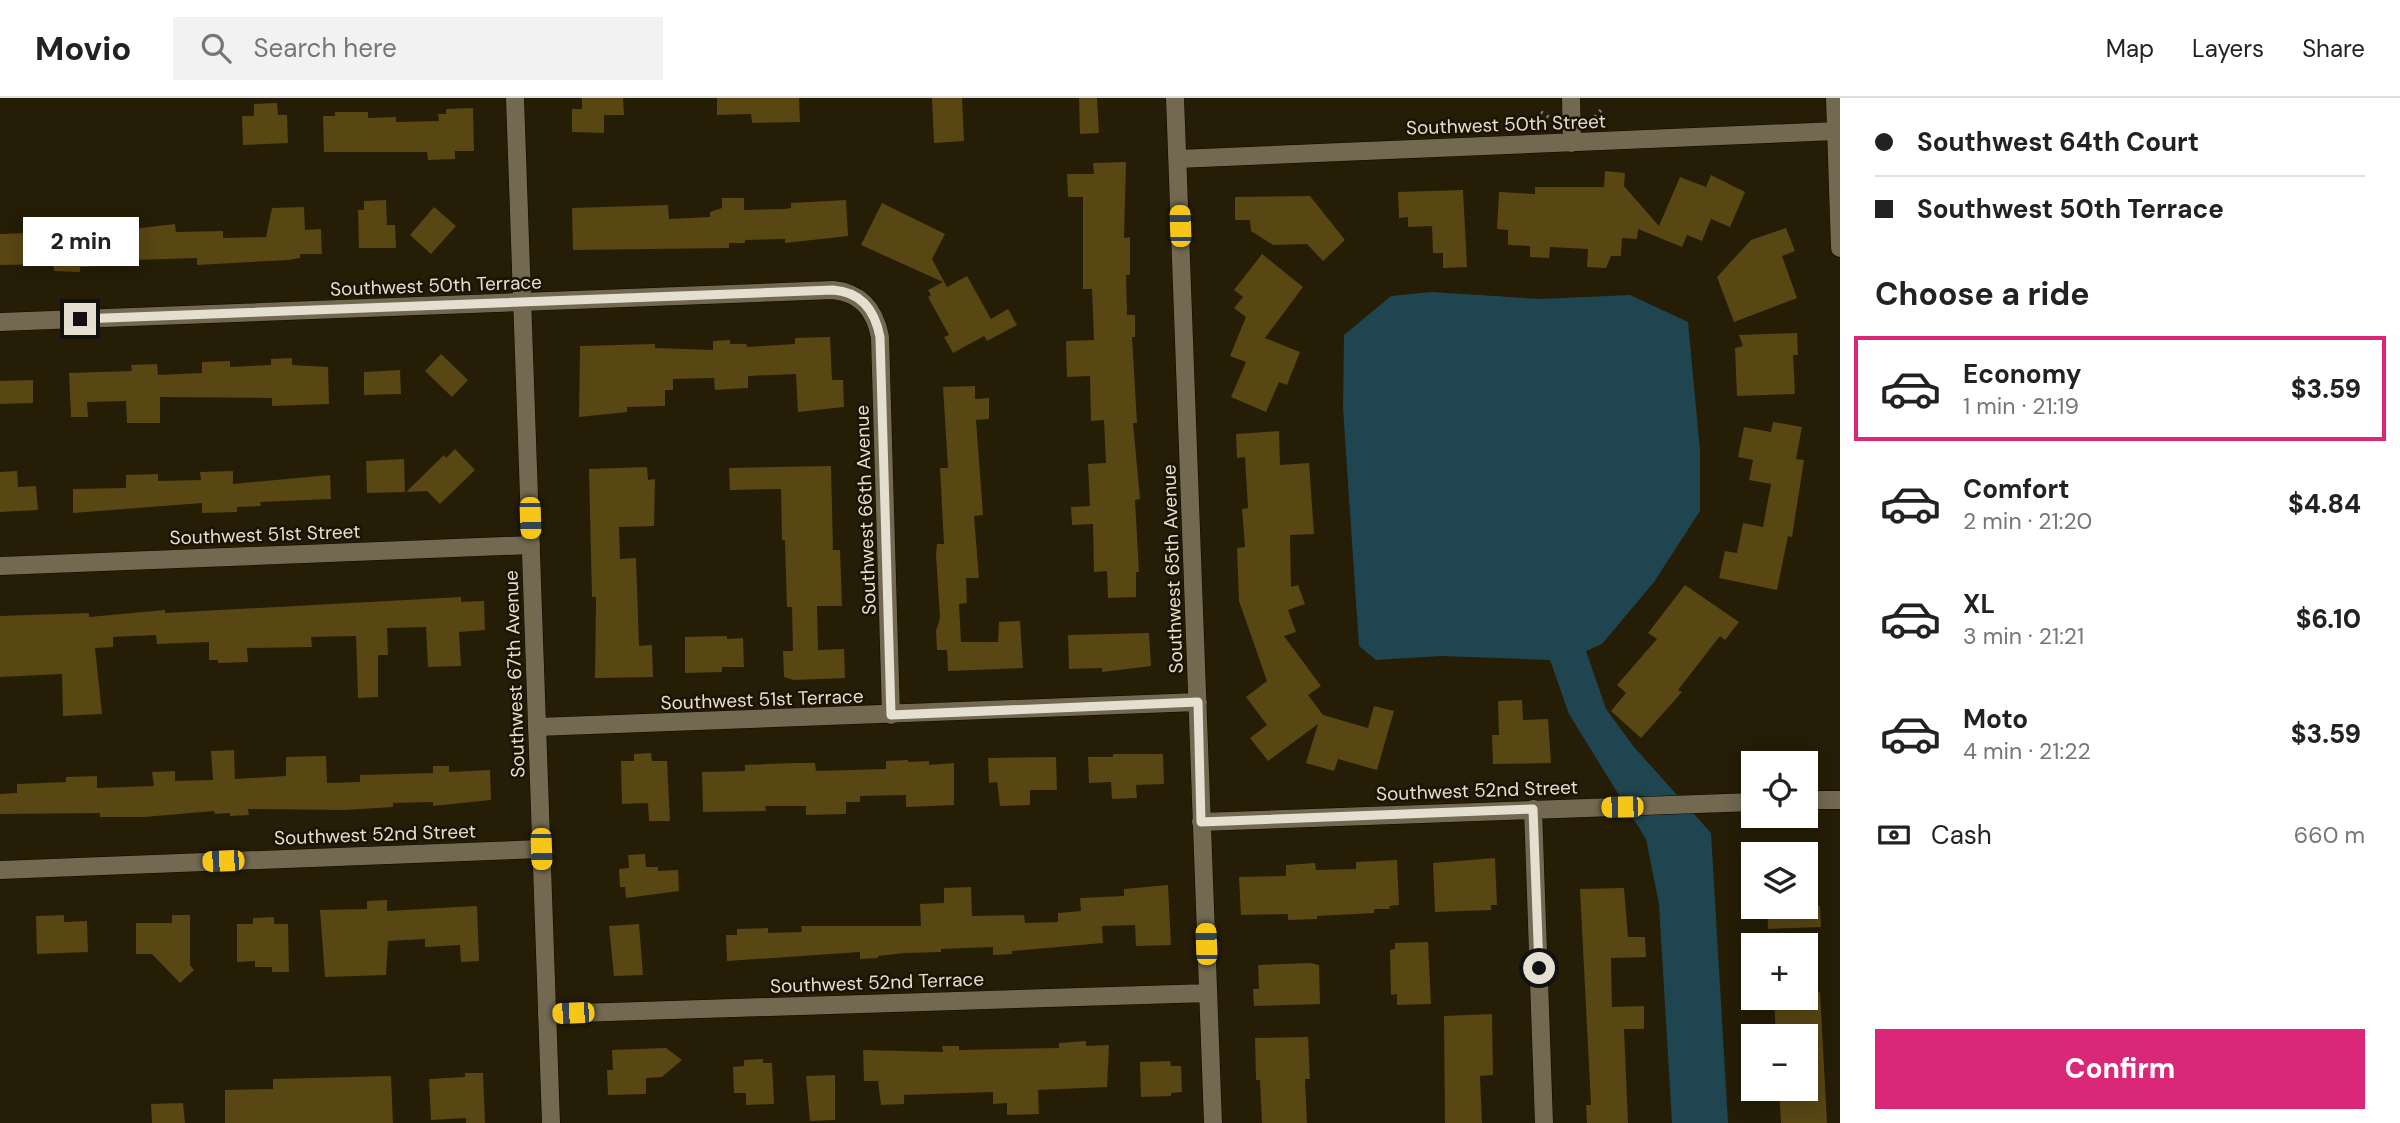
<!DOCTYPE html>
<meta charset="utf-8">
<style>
body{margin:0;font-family:"DM Sans",sans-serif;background:#f2f2f2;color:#222;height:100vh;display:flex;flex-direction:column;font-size:26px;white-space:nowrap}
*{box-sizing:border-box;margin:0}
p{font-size:23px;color:#767676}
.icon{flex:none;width:38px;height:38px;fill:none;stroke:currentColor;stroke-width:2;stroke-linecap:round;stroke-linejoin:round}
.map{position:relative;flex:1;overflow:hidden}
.drawer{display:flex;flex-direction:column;background:#fff;width:560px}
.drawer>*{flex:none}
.guide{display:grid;align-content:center;height:154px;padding:0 35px;background:#fff}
.controls{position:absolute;left:1741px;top:653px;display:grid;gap:14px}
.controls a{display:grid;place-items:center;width:77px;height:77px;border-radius:0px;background:#fff;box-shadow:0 4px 18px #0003;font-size:35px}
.end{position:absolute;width:32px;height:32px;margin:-16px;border:9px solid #e5dfd2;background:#111;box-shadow:0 0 0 4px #111}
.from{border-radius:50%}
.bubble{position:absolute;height:49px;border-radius:0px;background:#fff;box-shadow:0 4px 18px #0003;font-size:23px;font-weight:800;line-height:49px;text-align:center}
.car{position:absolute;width:21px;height:42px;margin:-21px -10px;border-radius:9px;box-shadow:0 0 5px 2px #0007;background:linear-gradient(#f5c518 24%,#345 0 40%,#f5c518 0 76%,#345 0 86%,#f5c518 0)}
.guide b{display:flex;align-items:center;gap:24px;height:66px;font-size:26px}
.guide b+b{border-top:2px solid #e0e0e0}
.guide i{width:18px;height:18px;background:#222}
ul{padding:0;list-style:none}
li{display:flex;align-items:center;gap:21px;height:105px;margin:0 14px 10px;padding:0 21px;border:4px solid transparent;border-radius:0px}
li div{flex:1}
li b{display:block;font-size:26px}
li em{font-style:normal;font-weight:800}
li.current{border-color:#db2777}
li>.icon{width:63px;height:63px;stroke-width:1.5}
h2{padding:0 35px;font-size:32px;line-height:84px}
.pay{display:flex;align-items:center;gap:18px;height:77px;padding:0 35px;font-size:26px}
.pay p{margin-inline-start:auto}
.cta{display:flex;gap:14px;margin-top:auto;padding:14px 35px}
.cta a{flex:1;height:80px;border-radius:0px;background:#db2777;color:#fff;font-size:28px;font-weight:800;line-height:80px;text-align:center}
header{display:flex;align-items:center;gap:42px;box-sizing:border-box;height:98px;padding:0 35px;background:#fff;border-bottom:2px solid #e0e0e0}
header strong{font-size:33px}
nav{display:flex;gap:38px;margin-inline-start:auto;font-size:24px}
.search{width:490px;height:63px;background:#f2f2f2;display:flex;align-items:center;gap:18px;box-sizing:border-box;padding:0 24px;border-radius:0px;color:#767676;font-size:26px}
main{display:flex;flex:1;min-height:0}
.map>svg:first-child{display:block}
</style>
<header>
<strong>Movio</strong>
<div class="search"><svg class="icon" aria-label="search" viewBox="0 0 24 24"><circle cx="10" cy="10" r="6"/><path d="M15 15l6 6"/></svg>Search here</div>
<nav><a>Map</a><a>Layers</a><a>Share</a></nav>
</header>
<main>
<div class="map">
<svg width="1840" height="1025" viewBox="0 0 1840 1025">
<rect width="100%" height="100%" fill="#251d06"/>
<!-- water -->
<path fill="#1f4650" d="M 1432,194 L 1540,201 L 1630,197 L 1688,224 L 1700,353 L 1700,413 L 1654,484 L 1602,546 L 1586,553 L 1606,611 L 1634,649 L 1711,735 L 1728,1025 L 1672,1025 L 1659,806 L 1646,741 L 1569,616 L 1550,562 L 1441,558 L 1376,562 L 1359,548 L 1343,310 L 1344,237 L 1391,198 Z"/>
<!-- building -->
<path fill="#584613" d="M 582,0 L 623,0 L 624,17 L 604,17 L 604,35 L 572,34 L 572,11 L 582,11 Z
M 717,0 L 799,0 L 800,24 L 752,25 L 751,16 L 717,17 Z
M 932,0 L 962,0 L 964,43 L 934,45 Z
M 1079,0 L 1097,0 L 1099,35 L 1080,36 Z
M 277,5 L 278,17 L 287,17 L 288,45 L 243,47 L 242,18 L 254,18 L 254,6 Z
M 473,10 L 474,53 L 455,53 L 455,61 L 428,62 L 427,54 L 324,54 L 323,18 L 335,18 L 335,14 L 368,14 L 368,20 L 396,19 L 396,24 L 439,23 L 438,16 L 446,16 L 446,11 Z
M 1126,64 L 1124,140 L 1130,139 L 1130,177 L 1126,177 L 1127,217 L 1135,217 L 1135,239 L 1132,239 L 1137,325 L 1133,325 L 1140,401 L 1135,402 L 1139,474 L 1136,474 L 1136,499 L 1108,500 L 1107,473 L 1094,474 L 1093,426 L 1072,427 L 1071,409 L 1090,408 L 1088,366 L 1106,365 L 1104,322 L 1091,323 L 1090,278 L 1067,279 L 1066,243 L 1094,242 L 1092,191 L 1083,191 L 1083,99 L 1068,99 L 1067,76 L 1094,76 L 1093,65 Z
M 1605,73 L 1625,75 L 1624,88 L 1659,128 L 1680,79 L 1706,89 L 1711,77 L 1745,94 L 1730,129 L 1711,121 L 1702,143 L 1687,137 L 1682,149 L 1638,131 L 1637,141 L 1622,140 L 1621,158 L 1611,158 L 1606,170 L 1587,169 L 1588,151 L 1550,149 L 1549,160 L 1530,159 L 1530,148 L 1508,147 L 1508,132 L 1497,131 L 1499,94 L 1535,96 L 1535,89 L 1604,89 Z
M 1463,92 L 1467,169 L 1443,170 L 1443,155 L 1433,155 L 1432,128 L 1408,129 L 1408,119 L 1399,120 L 1398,94 Z
M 1310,98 L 1345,142 L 1323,163 L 1307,146 L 1273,147 L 1251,133 L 1250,122 L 1235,122 L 1235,99 Z
M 722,100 L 744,100 L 744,112 L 784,111 L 791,110 L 791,105 L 846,102 L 848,138 L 785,145 L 785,141 L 745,142 L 745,145 L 729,145 L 729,150 L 573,152 L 572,110 L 668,107 L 669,121 L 710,119 L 710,114 L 722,110 Z
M 386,102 L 387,127 L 395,127 L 396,150 L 359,150 L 358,112 L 364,112 L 364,103 Z
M 882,105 L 945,136 L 932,161 L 947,189 L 967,178 L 991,221 L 1008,211 L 1017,227 L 987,243 L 984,238 L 953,255 L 944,239 L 949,237 L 928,199 L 931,197 L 928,192 L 943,184 L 861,147 Z
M 304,109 L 305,132 L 321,131 L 322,156 L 300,156 L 300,160 L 288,162 L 197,167 L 197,160 L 102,163 L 102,168 L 80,169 L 80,174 L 54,173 L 53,166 L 0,167 L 0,136 L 28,135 L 28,143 L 64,142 L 63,125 L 83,124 L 84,145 L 125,143 L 125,132 L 175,126 L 176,134 L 223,133 L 223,140 L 266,139 L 272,110 Z
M 434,109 L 456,128 L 431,156 L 410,137 Z
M 1786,130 L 1795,153 L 1782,158 L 1797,200 L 1734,224 L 1717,179 L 1751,142 Z
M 1262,156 L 1303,189 L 1265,240 L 1300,254 L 1287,287 L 1279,284 L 1266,314 L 1231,299 L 1246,264 L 1230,258 L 1246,219 L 1234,210 L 1243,199 L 1234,192 Z
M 1797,235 L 1798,257 L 1793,257 L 1795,296 L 1737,298 L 1735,250 L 1743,248 L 1739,237 Z
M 830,239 L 832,282 L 843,282 L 844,309 L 798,314 L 796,276 L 748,278 L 748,290 L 715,292 L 714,280 L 673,281 L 673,292 L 665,292 L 665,308 L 627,309 L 627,314 L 579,319 L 580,248 L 655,246 L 655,250 L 713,252 L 713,243 L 730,242 L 730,246 L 746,246 L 747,249 L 795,246 L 795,240 Z
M 441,256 L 468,282 L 452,299 L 425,273 Z
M 292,260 L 292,267 L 328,269 L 329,306 L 272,308 L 272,300 L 160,299 L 160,325 L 127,325 L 126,303 L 87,304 L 88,319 L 71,319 L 69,275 L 132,273 L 131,267 L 157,266 L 158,277 L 202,275 L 202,264 L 230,263 L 230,269 L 271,267 L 271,261 Z
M 400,272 L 401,296 L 364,297 L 364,274 Z
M 33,282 L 33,305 L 0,306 L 0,283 Z
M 975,288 L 975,301 L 989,300 L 989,321 L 976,322 L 983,417 L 974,418 L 979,480 L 966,480 L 967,505 L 959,506 L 961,544 L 998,544 L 999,524 L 1020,523 L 1023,570 L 948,573 L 947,552 L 937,552 L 936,533 L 940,520 L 936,457 L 937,446 L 944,446 L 940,370 L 948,370 L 943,289 Z
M 1773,324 L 1802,329 L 1796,361 L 1804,362 L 1792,439 L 1788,438 L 1777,492 L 1719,480 L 1725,453 L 1737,455 L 1743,425 L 1763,429 L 1771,386 L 1749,382 L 1753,362 L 1738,359 L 1744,329 L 1771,334 Z
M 1279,333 L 1280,367 L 1309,365 L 1314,436 L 1290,437 L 1291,489 L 1298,487 L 1305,506 L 1288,512 L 1296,534 L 1284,538 L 1321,588 L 1308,597 L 1323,617 L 1368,630 L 1374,608 L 1394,613 L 1377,672 L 1338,661 L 1334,673 L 1306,665 L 1318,626 L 1268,663 L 1250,640 L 1267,627 L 1246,599 L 1267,583 L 1239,503 L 1237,450 L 1245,449 L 1242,411 L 1248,410 L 1245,359 L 1237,360 L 1236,336 Z
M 455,351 L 475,372 L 440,406 L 427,393 L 406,394 L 444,357 L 446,360 Z
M 404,361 L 405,394 L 367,395 L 366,363 Z
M 831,368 L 833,452 L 840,452 L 842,508 L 817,508 L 818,552 L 844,551 L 845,580 L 794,582 L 784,579 L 783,553 L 793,553 L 792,509 L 787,509 L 785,442 L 782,442 L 781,391 L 730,392 L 729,370 Z
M 647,369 L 648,382 L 655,381 L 654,428 L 619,429 L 620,461 L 636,460 L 639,548 L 652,547 L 653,579 L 595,580 L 596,499 L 592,499 L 589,371 Z
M 17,373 L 18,389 L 36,388 L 38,412 L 0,414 L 0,374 Z
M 233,373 L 233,386 L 330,377 L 331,401 L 260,404 L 261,408 L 237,409 L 237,414 L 202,415 L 202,405 L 73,415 L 73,391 L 126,390 L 126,377 L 158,376 L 158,383 L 201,382 L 200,374 Z
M 1685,487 L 1739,524 L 1725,542 L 1720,538 L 1678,592 L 1682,594 L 1641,640 L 1611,613 L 1626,595 L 1617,587 L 1657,541 L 1648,535 Z
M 461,499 L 461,504 L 484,503 L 485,532 L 459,534 L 461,568 L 428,569 L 426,529 L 387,530 L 388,557 L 378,557 L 378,599 L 358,600 L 356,538 L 311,539 L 312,549 L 247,550 L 248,564 L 218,565 L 218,562 L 209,562 L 209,544 L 157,546 L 156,537 L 113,539 L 113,549 L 95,550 L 102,616 L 63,618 L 62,576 L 0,579 L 0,518 L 89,515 L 89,519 L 165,512 L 165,515 Z
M 1149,535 L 1151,568 L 1102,574 L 1102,570 L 1069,571 L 1068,537 Z
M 727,538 L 727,541 L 743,540 L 744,569 L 722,569 L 722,574 L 685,575 L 685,539 Z
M 1522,602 L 1523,622 L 1548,621 L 1551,665 L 1493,666 L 1492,637 L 1499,637 L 1498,603 Z
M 234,652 L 235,681 L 286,678 L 286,659 L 326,658 L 327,685 L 360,684 L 360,677 L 433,675 L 433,668 L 449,668 L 449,674 L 490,672 L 491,702 L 433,708 L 433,704 L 393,705 L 393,709 L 345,712 L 248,711 L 249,717 L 230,718 L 230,715 L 215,716 L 214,713 L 144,719 L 100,719 L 100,715 L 0,716 L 0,696 L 17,695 L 17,686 L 66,684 L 66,679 L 97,678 L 97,690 L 154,688 L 152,674 L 175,673 L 175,683 L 213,682 L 211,653 Z
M 651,655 L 652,663 L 667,663 L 670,723 L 649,723 L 648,705 L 622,706 L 621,663 L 634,663 L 634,656 Z
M 1113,656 L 1163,656 L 1164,686 L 1136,687 L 1137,700 L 1112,701 L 1111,684 L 1089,685 L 1088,659 L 1113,659 Z
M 1056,659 L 1057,692 L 1030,692 L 1030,707 L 1000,708 L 997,684 L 989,685 L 988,660 Z
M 908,662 L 908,664 L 929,663 L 929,667 L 954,665 L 954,707 L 906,709 L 906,697 L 860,698 L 860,704 L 846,704 L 846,716 L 806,717 L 806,708 L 765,708 L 766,713 L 703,714 L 702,674 L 745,673 L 745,667 L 794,665 L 815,665 L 816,673 L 886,671 L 886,663 Z
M 645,756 L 646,769 L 658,769 L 658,773 L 678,772 L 679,793 L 626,800 L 625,789 L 620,789 L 619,771 L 629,770 L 628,757 Z
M 1495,760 L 1497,807 L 1491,807 L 1491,812 L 1435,814 L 1433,765 Z
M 1397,762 L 1399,807 L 1389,808 L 1390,811 L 1374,811 L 1374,815 L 1317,818 L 1317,821 L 1288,822 L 1288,816 L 1241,817 L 1239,779 L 1286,778 L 1286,767 L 1315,765 L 1316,772 L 1356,771 L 1356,764 Z
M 1168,787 L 1171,847 L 1136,848 L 1135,827 L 1102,828 L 1103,845 L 1012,853 L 1012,856 L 993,857 L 993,849 L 941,851 L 941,854 L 905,855 L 878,858 L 878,860 L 860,861 L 860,854 L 727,863 L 726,837 L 737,837 L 737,831 L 768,830 L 768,835 L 802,834 L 801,828 L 921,828 L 920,806 L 944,805 L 944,790 L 971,789 L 972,818 L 1024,817 L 1025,825 L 1058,824 L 1058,815 L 1081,813 L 1080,800 L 1124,798 L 1124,791 Z
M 1624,790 L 1628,839 L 1645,839 L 1646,859 L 1611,860 L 1612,909 L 1644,908 L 1644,931 L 1624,931 L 1628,1025 L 1587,1025 L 1586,1007 L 1591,1007 L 1580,791 Z
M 387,802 L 387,813 L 477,808 L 479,863 L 461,864 L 460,847 L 425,849 L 425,841 L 388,843 L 386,877 L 325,879 L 320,812 L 367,811 L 367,803 Z
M 1767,808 L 1820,808 L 1821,829 L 1768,831 Z
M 64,817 L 64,824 L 87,823 L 88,854 L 37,856 L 36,818 Z
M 172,817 L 190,817 L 190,867 L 194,872 L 180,885 L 152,856 L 136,856 L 136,825 L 172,825 Z
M 274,819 L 274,826 L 288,826 L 289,874 L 272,874 L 272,869 L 255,869 L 255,863 L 237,864 L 237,826 L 253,826 L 253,820 Z
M 639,826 L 643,877 L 614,878 L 609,828 Z
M 1428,844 L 1431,906 L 1397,907 L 1397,896 L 1391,897 L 1390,852 L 1395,851 L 1395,845 Z
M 1310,865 L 1319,867 L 1320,906 L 1254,908 L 1253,891 L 1259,891 L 1258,867 Z
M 1806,894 L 1820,894 L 1827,1025 L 1781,1025 L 1779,990 L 1806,990 L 1806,938 L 1776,938 L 1774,900 L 1806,900 Z
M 1492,916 L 1493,977 L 1480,978 L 1482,1025 L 1445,1025 L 1444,918 Z
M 1308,939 L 1310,981 L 1305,981 L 1307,1025 L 1262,1025 L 1260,982 L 1256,982 L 1255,940 Z
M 1086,943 L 1086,948 L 1109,947 L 1107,989 L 1038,992 L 1039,1016 L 1007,1017 L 1007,1005 L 993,1006 L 993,994 L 904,997 L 904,1006 L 881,1007 L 878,983 L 864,983 L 863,952 L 943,954 L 942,948 L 959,948 L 959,952 L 1059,950 L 1059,945 Z
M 666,950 L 682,962 L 662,979 L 646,980 L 646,996 L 608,997 L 607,972 L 613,972 L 612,952 Z
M 763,961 L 763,965 L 772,965 L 774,1006 L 746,1007 L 746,995 L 734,995 L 733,969 L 744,968 L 744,962 Z
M 1170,963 L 1171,968 L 1181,968 L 1182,994 L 1171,995 L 1171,998 L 1141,999 L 1140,964 Z
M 465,975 L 483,975 L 485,1025 L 466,1025 L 466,1020 L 431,1022 L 429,981 L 465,979 Z
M 835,977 L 835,1022 L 810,1023 L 806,978 Z
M 391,978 L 393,1025 L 225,1025 L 225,992 L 273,991 L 273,981 Z
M 183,1005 L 185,1025 L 152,1025 L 151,1006 Z"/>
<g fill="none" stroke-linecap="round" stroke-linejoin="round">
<defs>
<path id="minor" d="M 1175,0 L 1213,1025
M 1571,0 L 1572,45
M 1835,0 L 1840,150
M 1178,61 L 1836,33
M 0,224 L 833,192 C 862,195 875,213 880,239 L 891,617
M 0,468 L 531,447
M 537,629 L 1198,604
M 1806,702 L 1840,702
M 1533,711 L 1544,1025
M 1201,724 L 1754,704
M 0,772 L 541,751
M 547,916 L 1208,895"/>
<path id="secondary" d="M 515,0 L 551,1025"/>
</defs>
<!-- minor casing -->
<use href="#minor" stroke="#0e0700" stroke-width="19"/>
<!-- secondary casing -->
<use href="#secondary" stroke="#0e0700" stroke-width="19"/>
<!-- path -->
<path stroke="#837c6a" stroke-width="3.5" stroke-dasharray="2 5" stroke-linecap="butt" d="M 1541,14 L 1550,20
M 1595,19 L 1602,11"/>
<!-- minor -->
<use href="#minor" stroke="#726950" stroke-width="18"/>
<!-- secondary -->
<use href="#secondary" stroke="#726950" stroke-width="18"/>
</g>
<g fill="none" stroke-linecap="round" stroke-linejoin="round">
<!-- route -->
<path stroke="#e5dfd2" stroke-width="9" d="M 80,221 L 833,192 C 862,194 875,213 880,239 L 891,617 L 1198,604 L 1201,724 L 1533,711 L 1539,870"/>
</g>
<g text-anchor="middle" stroke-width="5" stroke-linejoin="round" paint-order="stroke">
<!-- street labels -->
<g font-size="19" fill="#e5dfd2" stroke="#1c1300">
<text transform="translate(1506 26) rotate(-2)" y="7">Southwest 50th Street</text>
<text transform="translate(436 187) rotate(-2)" y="7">Southwest 50th Terrace</text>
<text transform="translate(865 412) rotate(-92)" y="7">Southwest 66th Avenue</text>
<text transform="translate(265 436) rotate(-2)" y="7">Southwest 51st Street</text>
<text transform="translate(1172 471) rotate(-92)" y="7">Southwest 65th Avenue</text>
<text transform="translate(514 576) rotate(-92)" y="7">Southwest 67th Avenue</text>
<text transform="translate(762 601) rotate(-2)" y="7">Southwest 51st Terrace</text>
<text transform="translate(1477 692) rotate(-2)" y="7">Southwest 52nd Street</text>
<text transform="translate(375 736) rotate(-2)" y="7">Southwest 52nd Street</text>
<text transform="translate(877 884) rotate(-2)" y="7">Southwest 52nd Terrace</text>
</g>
</g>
</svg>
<div class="controls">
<a><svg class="icon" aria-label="locate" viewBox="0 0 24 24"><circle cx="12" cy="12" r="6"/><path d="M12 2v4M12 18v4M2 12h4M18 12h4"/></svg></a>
<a><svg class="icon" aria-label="layers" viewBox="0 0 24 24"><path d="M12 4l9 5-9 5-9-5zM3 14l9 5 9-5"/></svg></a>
<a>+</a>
<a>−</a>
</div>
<i class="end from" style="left:1539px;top:870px"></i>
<i class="end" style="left:80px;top:221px"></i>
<div class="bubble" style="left:23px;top:119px;width:116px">2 min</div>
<i class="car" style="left:1180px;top:128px;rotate:358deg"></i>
<i class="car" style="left:530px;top:420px;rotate:178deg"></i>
<i class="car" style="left:1622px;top:709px;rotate:269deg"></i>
<i class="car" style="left:541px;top:751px;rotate:178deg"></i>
<i class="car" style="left:223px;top:763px;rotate:268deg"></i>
<i class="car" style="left:1206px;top:846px;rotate:358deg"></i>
<i class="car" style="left:573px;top:915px;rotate:268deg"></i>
</div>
<section class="drawer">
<div class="guide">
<b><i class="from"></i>Southwest 64th Court</b>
<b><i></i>Southwest 50th Terrace</b>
</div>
<h2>Choose a ride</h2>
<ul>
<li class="current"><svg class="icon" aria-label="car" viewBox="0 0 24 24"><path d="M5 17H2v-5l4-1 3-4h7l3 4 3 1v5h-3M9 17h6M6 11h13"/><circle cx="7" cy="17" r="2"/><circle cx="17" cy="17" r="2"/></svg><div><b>Economy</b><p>1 min · 21:19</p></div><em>$3.59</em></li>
<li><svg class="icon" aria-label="car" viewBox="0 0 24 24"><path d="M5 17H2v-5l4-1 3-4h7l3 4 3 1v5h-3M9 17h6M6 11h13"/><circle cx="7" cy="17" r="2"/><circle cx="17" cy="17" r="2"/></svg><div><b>Comfort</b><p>2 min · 21:20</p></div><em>$4.84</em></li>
<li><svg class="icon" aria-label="car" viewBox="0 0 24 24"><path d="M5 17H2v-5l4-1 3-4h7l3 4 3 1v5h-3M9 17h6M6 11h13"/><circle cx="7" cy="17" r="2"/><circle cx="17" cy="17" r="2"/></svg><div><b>XL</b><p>3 min · 21:21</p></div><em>$6.10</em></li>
<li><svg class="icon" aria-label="car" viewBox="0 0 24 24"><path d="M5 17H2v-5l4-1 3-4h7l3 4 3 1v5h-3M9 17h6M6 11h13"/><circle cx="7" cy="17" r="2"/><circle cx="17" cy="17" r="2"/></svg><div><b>Moto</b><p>4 min · 21:22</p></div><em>$3.59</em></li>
</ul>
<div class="pay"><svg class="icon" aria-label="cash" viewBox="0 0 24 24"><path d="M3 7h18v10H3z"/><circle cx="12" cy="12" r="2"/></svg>Cash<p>660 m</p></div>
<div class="cta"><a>Confirm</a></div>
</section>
</main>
